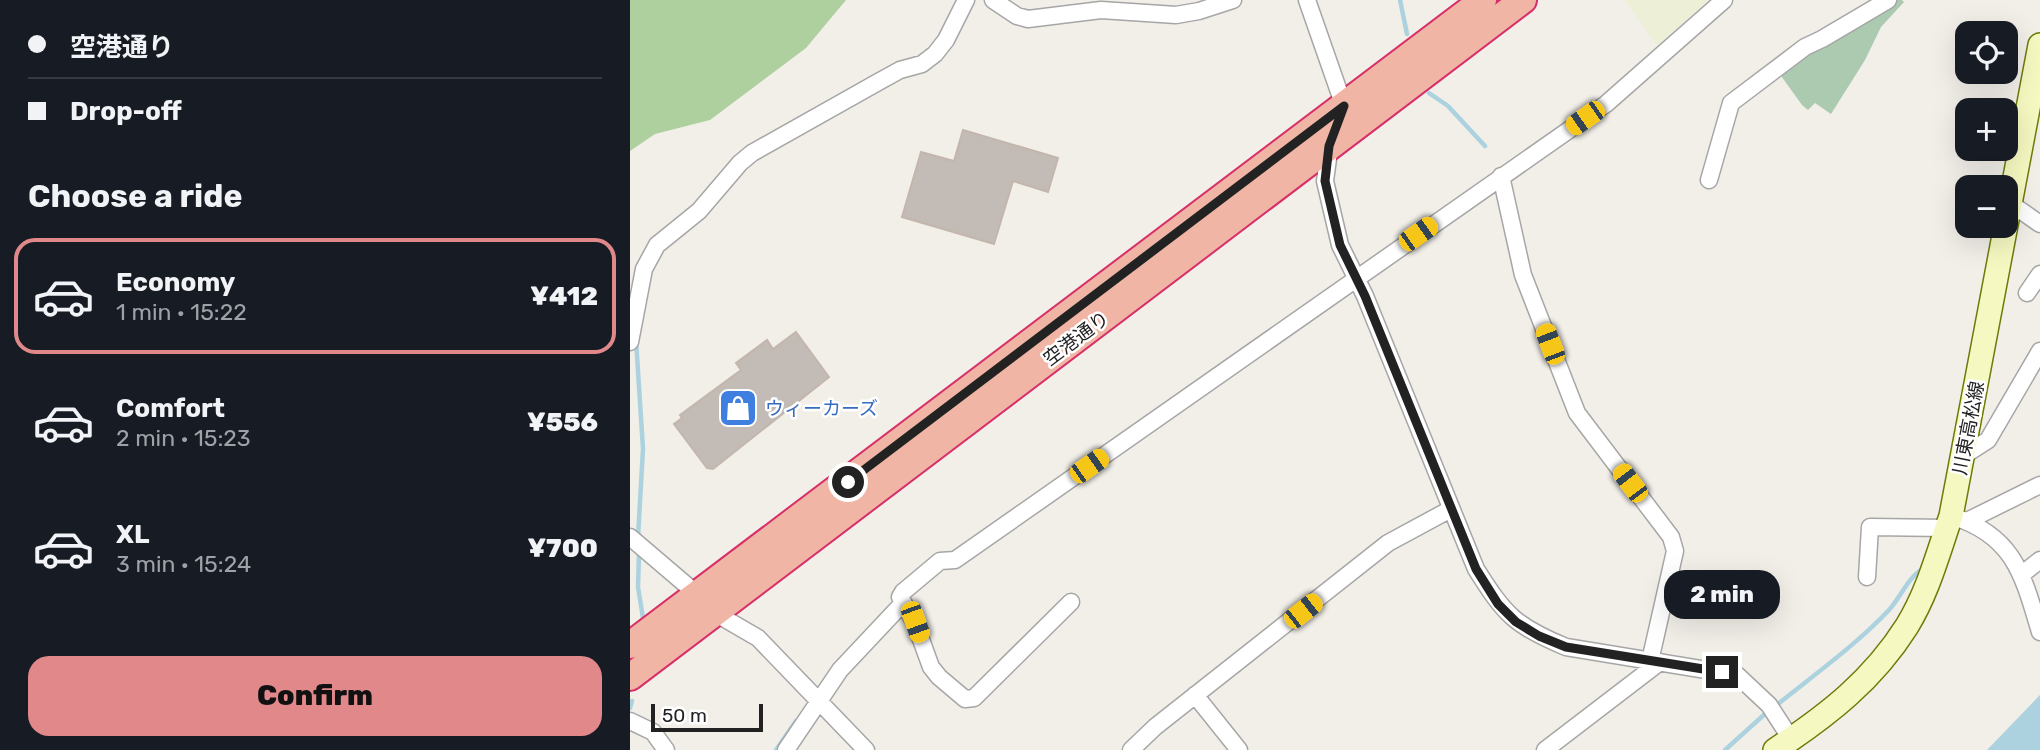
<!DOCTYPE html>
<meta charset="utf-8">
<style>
body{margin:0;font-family:Rubik,"Noto Sans JP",sans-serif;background:#20242c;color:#f1f3f6;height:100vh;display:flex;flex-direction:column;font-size:26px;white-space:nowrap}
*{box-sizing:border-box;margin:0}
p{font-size:23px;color:#9ea1a6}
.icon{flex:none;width:38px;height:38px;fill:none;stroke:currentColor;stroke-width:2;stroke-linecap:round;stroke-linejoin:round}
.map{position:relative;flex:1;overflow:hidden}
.details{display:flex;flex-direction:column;background:#171b24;width:630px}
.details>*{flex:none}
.banner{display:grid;align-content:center;height:154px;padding:0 28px;background:#171b24}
.fabs{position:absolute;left:1325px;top:21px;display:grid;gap:14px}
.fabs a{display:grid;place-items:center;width:63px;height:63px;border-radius:14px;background:#171b24;box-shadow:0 7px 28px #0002;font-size:35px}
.scale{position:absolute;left:21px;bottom:18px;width:112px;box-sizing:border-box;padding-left:7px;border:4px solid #222;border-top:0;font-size:19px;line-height:24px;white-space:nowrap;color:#222;-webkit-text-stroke:5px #fff;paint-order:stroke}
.end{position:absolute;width:32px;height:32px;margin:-16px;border:9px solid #222;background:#fff;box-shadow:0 0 0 4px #fff}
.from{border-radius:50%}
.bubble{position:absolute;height:49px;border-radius:21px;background:#171b24;box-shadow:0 7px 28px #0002;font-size:23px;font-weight:800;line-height:49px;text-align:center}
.car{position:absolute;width:21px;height:42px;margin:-21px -10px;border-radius:9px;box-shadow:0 0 5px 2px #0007;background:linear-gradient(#f5c518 24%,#345 0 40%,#f5c518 0 76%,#345 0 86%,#f5c518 0)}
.banner b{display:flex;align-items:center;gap:24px;height:66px;font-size:26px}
.banner b+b{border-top:2px solid #363941}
.banner i{width:18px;height:18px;background:#f1f3f6}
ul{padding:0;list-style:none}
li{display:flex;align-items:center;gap:21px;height:116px;margin:0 14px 10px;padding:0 14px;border:4px solid transparent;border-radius:21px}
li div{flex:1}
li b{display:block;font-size:26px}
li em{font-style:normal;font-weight:800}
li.active{border-color:#e1888a}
li>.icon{width:63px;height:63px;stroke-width:1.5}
h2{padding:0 28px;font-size:32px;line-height:84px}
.primary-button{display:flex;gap:14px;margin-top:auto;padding:14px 28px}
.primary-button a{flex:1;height:80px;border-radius:21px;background:#e1888a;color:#111;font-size:28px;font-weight:800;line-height:80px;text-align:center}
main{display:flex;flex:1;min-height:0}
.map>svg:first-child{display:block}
</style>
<main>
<section class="details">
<div class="banner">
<b><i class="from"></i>空港通り</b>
<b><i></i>Drop-off</b>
</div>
<h2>Choose a ride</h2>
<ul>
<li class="active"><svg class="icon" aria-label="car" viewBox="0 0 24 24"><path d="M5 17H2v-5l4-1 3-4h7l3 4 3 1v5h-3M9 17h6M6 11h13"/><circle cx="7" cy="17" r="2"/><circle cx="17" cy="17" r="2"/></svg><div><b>Economy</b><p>1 min · 15:22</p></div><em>¥412</em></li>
<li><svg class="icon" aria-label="car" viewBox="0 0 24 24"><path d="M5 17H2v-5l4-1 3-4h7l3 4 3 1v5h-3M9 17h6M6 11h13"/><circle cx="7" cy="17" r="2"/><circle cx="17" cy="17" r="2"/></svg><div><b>Comfort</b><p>2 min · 15:23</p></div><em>¥556</em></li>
<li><svg class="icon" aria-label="car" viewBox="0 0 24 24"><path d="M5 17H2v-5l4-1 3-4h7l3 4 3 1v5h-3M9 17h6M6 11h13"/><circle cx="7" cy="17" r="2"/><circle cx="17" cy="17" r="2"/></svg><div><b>XL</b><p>3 min · 15:24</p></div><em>¥700</em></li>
</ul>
<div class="primary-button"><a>Confirm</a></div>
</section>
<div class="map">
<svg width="1410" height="750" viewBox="0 0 1410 750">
<rect width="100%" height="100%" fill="#f2efe9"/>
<!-- farmland -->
<path fill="#edefd6" d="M 994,0 L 1079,0 L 1027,45 Z"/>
<!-- forest -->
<path fill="#aed09f" d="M 0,0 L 216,0 L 176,48 L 80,120 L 25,134 L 0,151 Z"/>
<!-- cemetery -->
<path fill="#abcab0" d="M 1264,0 L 1272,0 L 1274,2 L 1251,27 L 1235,60 L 1201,114 L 1185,103 L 1178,110 L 1172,105 L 1149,73 Z"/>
<!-- water -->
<path fill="#abd2de" d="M 1410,695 L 1410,750 L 1357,750 Z"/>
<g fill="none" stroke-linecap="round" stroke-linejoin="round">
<!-- stream -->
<path stroke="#abd2de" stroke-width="4.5" d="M 770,0 L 777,34
M 799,93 L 818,106 L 855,146
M 6,340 L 13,449 L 8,537
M 9,553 L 8,587 L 13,618
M 1148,704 C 1185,674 1226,645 1259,610 C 1271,597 1278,577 1293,569
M 0,708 L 2,701
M 146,750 L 166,721
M 1095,750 L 1136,713"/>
</g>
<!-- building -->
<path fill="#c3bbb5" stroke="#c3b6ac" stroke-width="2" d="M 333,130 L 428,158 L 418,192 L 383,181 L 364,244 L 272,217 L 291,152 L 324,161 Z
M 166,332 L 199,377 L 83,469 L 77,468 L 44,424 L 52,418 L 50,415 L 111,370 L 106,363 L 137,340 L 143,349 Z"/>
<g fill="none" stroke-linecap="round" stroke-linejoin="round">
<defs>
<path id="minor" d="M 363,0 L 387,16 L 398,19 L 471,10 L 546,15 L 569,11 L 603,0
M 677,0 L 714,106 L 713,110
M 700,144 L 695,181 L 710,245 L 735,296 L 846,569 C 875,615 885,626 936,647 L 1107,675 L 1139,705 L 1161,739
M 871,176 L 893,275 L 947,413 L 1041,537 L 1045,551 L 1020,661
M 1079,180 L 1101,103 L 1175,47 L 1192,39 L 1258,0
M 1380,203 L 1410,224
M 1397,293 L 1410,274
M 0,342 L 14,269 L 27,245 L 69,211 L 110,163 L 122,153 L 250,81 L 270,70 L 292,64 L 305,54 L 316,40 L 336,0
M 1333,456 L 1358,440 L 1410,351
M 1321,516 C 1384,535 1393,575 1410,632
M 1337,521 L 1410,485
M 0,537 L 68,595 L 85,613 L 128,638 L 236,750
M 1391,575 L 1410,560
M 1237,577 L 1240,527 L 1317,528
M 441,602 L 344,698 L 335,699 L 309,677 L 301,667 L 285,623 L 270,597 L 273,592 L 310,561 L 325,560 L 976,104 L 1094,0
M 565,695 L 609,750
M 0,721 L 23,732 L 36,750
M 156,750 L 210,670 L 273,603
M 501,750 L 525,727 L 758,543 L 821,509
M 915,750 L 1030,662"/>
<path id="secondary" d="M 1145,750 C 1198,715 1243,680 1277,626 C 1298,592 1308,553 1321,516 L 1410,45"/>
<path id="trunk" d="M 0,645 L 853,0
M 0,677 L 893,0"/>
</defs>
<!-- minor casing -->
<use href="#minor" stroke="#a6a6a6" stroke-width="19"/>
<!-- secondary casing -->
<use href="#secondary" stroke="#6e7a08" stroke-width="26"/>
<!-- trunk casing -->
<use href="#trunk" stroke="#d72f69" stroke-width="30"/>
<!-- minor -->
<use href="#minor" stroke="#fff" stroke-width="16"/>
<!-- secondary -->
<use href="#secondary" stroke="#f6f8c1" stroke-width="23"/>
<!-- trunk -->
<use href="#trunk" stroke="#f0b5a4" stroke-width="26"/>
</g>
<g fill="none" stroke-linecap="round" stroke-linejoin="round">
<!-- route -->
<path stroke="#222" stroke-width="9" d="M 218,482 L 714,106 L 699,146 L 695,181 L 710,245 L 735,296 L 846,569 L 868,604 L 886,622 L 909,636 L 936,647 L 1092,672"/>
</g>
<!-- icons -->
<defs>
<symbol id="shop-square" viewBox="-11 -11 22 22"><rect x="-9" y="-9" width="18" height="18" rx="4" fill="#3f7fe0" stroke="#fff"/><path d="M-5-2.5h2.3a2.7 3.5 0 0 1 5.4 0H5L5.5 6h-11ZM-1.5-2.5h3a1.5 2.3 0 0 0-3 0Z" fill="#fff"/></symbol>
</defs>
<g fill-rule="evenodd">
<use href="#shop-square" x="86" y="386" width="44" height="44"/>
</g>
<g text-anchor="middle" stroke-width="5" stroke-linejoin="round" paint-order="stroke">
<!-- street labels -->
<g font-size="19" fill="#222" stroke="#fff">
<text transform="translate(446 338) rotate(-37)" y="7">空港通り</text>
<text transform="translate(1338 428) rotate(-79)" y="7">川東高松線</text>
</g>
<!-- shop labels -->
<g font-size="19" fill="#366cbe" stroke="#fff" text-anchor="start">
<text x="135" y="415">ウィーカーズ</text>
</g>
</g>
</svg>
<div class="fabs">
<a><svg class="icon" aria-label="locate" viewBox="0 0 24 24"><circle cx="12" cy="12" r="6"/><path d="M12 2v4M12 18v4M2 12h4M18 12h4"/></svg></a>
<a>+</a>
<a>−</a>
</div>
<div class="scale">50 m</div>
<i class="end from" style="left:218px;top:482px"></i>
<i class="end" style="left:1092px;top:672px"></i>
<div class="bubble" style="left:1034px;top:570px;width:116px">2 min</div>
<i class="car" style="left:955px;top:118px;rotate:235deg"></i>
<i class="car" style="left:788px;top:234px;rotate:55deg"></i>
<i class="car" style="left:920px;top:344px;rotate:339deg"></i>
<i class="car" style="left:459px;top:466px;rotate:55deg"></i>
<i class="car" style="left:1000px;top:483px;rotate:323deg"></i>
<i class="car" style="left:673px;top:611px;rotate:52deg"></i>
<i class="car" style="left:285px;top:622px;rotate:160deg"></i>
</div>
</main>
